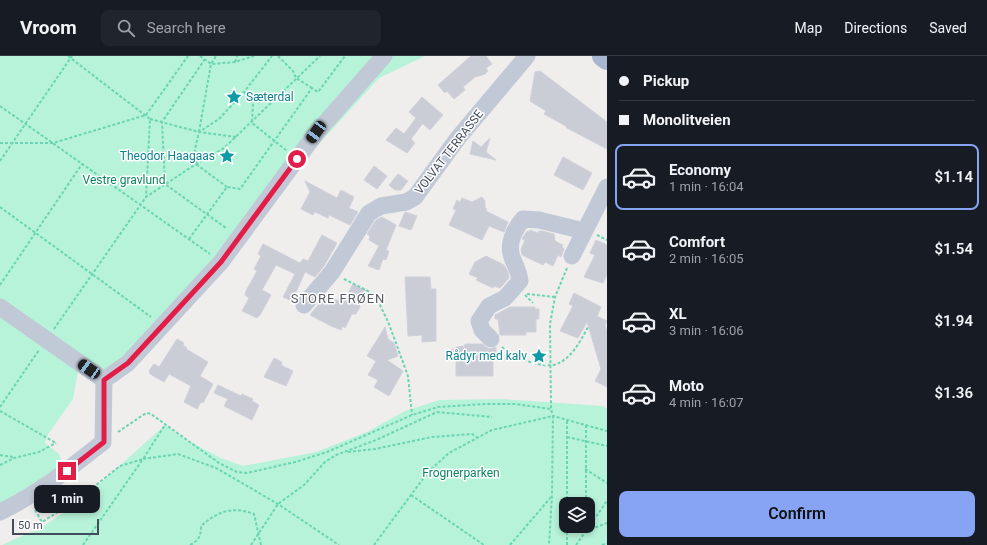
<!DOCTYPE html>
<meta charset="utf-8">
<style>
body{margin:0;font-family:Roboto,sans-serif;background:#20242c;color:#f1f3f6;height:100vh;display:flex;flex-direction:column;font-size:15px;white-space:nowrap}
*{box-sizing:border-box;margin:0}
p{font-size:13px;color:#9ea1a6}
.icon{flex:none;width:22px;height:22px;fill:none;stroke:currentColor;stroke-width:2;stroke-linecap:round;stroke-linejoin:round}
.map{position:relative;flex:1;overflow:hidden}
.drawer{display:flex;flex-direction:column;background:#171b24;width:380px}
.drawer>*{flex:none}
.guide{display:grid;align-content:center;height:88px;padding:0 12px;background:#171b24}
.tools{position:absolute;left:559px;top:441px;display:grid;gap:8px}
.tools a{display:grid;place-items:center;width:36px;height:36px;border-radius:8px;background:#171b24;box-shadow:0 2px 6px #0003;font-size:20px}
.scale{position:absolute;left:12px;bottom:10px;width:87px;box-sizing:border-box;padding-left:4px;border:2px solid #434c5c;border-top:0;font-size:11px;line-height:14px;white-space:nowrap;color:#434c5c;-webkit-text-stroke:3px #fff;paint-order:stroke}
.end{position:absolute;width:18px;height:18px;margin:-9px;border:5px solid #e11d48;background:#fff;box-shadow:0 0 0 2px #fff}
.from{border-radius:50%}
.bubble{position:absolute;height:28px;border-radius:8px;background:#171b24;box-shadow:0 2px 6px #0003;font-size:13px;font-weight:600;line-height:28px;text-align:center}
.car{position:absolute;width:12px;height:24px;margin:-12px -6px;border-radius:5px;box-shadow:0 0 3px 1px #0007;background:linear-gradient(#222 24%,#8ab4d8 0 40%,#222 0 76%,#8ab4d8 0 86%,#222 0)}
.guide b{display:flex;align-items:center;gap:14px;height:38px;font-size:15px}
.guide b+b{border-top:1px solid #363941}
.guide i{width:10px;height:10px;background:#f1f3f6}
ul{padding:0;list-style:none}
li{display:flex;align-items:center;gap:12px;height:66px;margin:0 8px 6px;padding:0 4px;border:2px solid transparent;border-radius:8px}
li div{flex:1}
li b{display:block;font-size:15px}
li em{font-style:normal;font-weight:600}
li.on{border-color:#87a4f4}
li>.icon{width:36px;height:36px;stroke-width:1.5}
.cta{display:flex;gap:8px;margin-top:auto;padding:8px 12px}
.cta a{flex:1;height:46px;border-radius:8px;background:#87a4f4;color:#111;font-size:16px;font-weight:600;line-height:46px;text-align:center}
header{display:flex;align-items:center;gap:24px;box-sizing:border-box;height:56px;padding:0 20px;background:#171b24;border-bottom:1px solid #363941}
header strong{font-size:19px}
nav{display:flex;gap:22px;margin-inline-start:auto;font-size:14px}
.search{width:280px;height:36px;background:#20242c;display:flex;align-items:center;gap:10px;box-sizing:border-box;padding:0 14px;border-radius:8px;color:#9ea1a6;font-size:15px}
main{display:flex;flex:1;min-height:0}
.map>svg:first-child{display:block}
</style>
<header>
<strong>Vroom</strong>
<div class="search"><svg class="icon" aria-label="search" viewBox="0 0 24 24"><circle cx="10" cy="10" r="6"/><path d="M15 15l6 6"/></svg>Search here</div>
<nav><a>Map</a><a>Directions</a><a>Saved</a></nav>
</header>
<main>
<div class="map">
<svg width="607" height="489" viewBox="0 0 607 489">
<rect width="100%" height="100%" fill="#f0eded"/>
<!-- green -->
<path fill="#b6f3d8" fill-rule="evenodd" d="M 0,0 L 425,0 L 379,22 L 104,324 L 78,315 L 73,343 L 48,378 L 45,387 L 59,398 L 61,404 L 57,407 L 61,412 L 0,449 Z
M 502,343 L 603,350 L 607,353 L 607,489 L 2,489 L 42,471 L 77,448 L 165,369 L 186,384 L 221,402 L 243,410 L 316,396 L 367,376 L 405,355 L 440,344 ZM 566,448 L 588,448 L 588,470 L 566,470 Z"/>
<!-- building -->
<path fill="#cbcdd6" stroke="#d0d1da" d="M 471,0 L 486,0 L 492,8 L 486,12 L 488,15 L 485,18 L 475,21 L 463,31 L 465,34 L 454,43 L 447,35 L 445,37 L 438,29 Z
M 540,15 L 607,66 L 607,93 L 567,72 L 566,70 L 544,58 L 546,55 L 530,45 L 535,16 Z
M 422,41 L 443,59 L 430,74 L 409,56 Z
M 416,62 L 423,67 L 411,83 L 415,87 L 407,97 L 386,84 L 396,72 L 404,78 Z
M 490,82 L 486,96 L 496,104 L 470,98 L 473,85 L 481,91 Z
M 563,101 L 592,117 L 583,134 L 554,119 Z
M 374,110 L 387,120 L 377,133 L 364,124 Z
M 398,118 L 408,125 L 401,134 L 395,134 L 389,129 Z
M 305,125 L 337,142 L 341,134 L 354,141 L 349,152 L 358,156 L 350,169 L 329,159 L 328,162 L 315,156 L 313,159 L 301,153 L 310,136 Z
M 482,141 L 485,145 L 485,152 L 487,153 L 486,155 L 508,166 L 504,176 L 489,170 L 482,184 L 449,169 L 456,154 L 453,153 L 457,144 L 460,146 L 462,142 L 472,146 Z
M 405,156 L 417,160 L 411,174 L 399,170 Z
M 382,161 L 396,169 L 386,194 L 389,195 L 386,204 L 383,203 L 379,214 L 368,210 L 379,190 L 369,184 L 370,180 L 367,178 L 376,164 Z
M 530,174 L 538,177 L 539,175 L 542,175 L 554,178 L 555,185 L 563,189 L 562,191 L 564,193 L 561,201 L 558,199 L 553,210 L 545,206 L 543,209 L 522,199 L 521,193 L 525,184 L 522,183 L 527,175 L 529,176 Z
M 322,179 L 337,187 L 324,210 L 315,221 L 305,216 L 292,245 L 283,241 L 295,218 L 276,209 L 262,234 L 271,239 L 260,259 L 257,262 L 242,255 L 249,242 L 245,239 L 246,235 L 257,215 L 254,213 L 261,200 L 258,198 L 263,188 L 300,207 L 303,203 L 308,205 Z
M 596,184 L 607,189 L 607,218 L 603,227 L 584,221 L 595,199 L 590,197 Z
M 486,200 L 504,209 L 508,216 L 509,222 L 500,232 L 494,230 L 493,232 L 476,224 L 478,222 L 469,218 L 475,206 Z
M 405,221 L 430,221 L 431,233 L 436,233 L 436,285 L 422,286 L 422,279 L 408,280 Z
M 353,228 L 366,235 L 359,248 L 360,251 L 356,258 L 352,258 L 345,272 L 342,270 L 341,274 L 331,270 L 310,259 L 326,239 L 343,247 Z
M 574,237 L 601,251 L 597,260 L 607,265 L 605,269 L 607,276 L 607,331 L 595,325 L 601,313 L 587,266 L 578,282 L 560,275 L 573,250 L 569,248 Z
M 510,251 L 535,251 L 535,253 L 539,253 L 539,263 L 536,263 L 536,276 L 526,276 L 526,279 L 500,279 L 498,263 L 495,263 L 495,259 Z
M 385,271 L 388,283 L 394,287 L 398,300 L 387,304 L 403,315 L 389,340 L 374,331 L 378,324 L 368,319 L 376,305 L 367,300 Z
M 177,283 L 184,287 L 183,289 L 187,292 L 186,293 L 208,306 L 200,320 L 213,328 L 203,347 L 201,346 L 197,353 L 184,346 L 191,330 L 169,318 L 164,326 L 150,318 L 149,315 L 154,308 L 159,311 Z
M 465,288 L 482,288 L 489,293 L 496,291 L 496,302 L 493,302 L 493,320 L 456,320 L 456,302 L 452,302 L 452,293 L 456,293 L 456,291 L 465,290 Z
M 274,302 L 282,306 L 281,309 L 293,315 L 286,330 L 264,321 Z
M 218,329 L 241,340 L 242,338 L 253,343 L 252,345 L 259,349 L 252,364 L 224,350 L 228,343 L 214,337 Z"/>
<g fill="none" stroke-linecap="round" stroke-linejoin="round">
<!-- path -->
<path stroke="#6ad5b3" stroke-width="2" stroke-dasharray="3 2" stroke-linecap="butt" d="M 68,0 L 150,63 L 146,141
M 200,0 L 211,8 L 235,6 L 254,0
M 278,0 L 293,15 L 296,22 L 312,32
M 205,3 L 162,66 L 165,128 L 226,172
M 235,6 L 237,0
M 244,36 L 253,47 L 252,67 L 287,95
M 0,50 L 210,198
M 150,63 L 199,76 L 236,81
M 199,76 L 211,8 L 216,0
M 0,87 L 53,87 L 146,59 L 188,0
M 0,105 L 72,0
M 227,131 L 196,108 L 195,93 L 199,76 L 219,63 L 244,36 L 272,0
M 0,151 L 151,261
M 597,179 L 607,184
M 189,183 L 227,131 L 240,133 L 312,32 L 318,36 L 345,0
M 567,212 L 555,241 L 550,268 L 551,353 L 553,360 L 607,375
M 344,223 L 370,236 L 380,249 L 389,268 L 408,320 L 412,359
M 0,229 L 82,108
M 527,238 L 555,241
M 525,239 L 533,247
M 54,273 L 146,141 L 196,108 L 224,92 L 320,0
M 502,291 C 513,301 545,315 559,307 C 573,300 581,284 588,271
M 0,351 L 39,294
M 0,355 L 56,387
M 586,369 L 586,448
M 118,376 L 143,359 L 147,357 L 151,358 L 219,407 L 237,416 L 247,417 L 295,406 L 327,396 L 412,359 L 438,351 L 485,348 L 515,348 L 551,353
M 567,381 L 607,390
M 348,396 L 375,393 L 432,381 L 472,378 L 477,381
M 0,399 L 13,401
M 0,409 L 14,402 L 39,396 L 56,387
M 585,413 L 607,427
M 411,439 L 484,489
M 567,448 L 567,364
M 35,454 L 42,466 L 77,444 L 120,410 L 143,403 L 165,369
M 586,470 L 586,475 L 607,467
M 83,489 L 143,403 L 178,398 L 216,412 L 278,448 L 339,489
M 190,489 C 199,484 201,480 201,470 C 218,455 233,450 254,458 L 261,489
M 251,489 L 278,448 L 304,429 L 325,406 L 336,399 L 376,384 L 437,356 L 492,361
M 374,489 L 428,416 L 449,397 L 492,374 L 553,360 L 552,439 L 549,489
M 510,489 L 552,440
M 567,489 L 567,470
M 576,489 L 607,445
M 602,489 L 607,487"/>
<!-- minor -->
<path stroke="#c2c9d6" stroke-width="17" d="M 572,200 L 607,131
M 304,249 L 332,216 L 369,157 L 381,150 L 406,146 L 415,141 L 458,82 L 527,0
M 0,251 L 104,324
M 491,283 L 482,274 L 479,265 L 489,250 L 505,242 L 520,225 C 519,213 515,211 512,201 C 507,187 514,174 523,163 L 539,164 L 584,175
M 104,324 L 128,307 L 221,206 L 317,76 L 384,0
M 0,456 C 38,438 70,412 103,386 L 104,324"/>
<!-- major -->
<path stroke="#a9b6cf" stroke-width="22" d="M 603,0 L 607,3"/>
</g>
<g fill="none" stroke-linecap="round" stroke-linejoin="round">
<!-- route -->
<path stroke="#e11d48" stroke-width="5" d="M 67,415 L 104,386 L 104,324 L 128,307 L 221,206 L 297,103"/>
</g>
<!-- icons -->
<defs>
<symbol id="sight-bare" viewBox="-9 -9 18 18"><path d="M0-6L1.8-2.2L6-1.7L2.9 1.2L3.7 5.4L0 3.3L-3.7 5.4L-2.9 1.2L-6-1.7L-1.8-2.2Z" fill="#0f9aa8" stroke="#fff" stroke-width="2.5" paint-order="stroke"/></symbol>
</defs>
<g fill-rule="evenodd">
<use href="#sight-bare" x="223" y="30" width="22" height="22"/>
<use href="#sight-bare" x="216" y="89" width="22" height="22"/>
<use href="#sight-bare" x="528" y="289" width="22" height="22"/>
</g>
<g text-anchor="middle" stroke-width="3" stroke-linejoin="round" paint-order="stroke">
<!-- culture labels -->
<g font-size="12" fill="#0d838f" stroke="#fff" text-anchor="end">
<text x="246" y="45" text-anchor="start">Sæterdal</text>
<text x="215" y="104">Theodor Haagaas</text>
<text x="527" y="304">Rådyr med kalv</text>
</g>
<!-- street labels -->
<g font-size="12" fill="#434c5c" stroke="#fff">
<text transform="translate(449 96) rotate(-52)" y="4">VOLVAT TERRASSE</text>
</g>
<!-- park labels -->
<g font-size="12" fill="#0d855e" stroke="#fff">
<text x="124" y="128">Vestre gravlund</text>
<text x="461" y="421">Frognerparken</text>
</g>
<!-- neighbourhood labels -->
<g font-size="13" letter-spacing="1" fill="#595c63" stroke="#fff">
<text x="338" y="247">STORE FRØEN</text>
</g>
</g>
</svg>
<div class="tools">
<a><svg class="icon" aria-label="layers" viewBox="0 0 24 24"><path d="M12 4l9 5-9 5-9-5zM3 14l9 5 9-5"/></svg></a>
</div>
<div class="scale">50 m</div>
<i class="end from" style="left:297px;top:103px"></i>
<i class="end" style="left:67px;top:415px"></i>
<div class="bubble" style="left:34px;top:429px;width:66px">1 min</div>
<i class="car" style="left:316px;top:76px;rotate:216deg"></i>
<i class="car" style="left:89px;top:313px;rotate:305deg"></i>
</div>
<section class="drawer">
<div class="guide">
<b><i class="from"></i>Pickup</b>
<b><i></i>Monolitveien</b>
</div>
<ul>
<li class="on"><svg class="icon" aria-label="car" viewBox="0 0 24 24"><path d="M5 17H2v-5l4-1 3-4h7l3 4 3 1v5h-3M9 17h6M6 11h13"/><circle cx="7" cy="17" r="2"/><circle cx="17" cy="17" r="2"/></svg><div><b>Economy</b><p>1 min · 16:04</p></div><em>$1.14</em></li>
<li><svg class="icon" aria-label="car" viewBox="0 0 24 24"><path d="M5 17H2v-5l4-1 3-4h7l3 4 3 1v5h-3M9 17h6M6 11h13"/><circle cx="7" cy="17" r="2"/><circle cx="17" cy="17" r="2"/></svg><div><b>Comfort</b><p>2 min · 16:05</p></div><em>$1.54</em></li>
<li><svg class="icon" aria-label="car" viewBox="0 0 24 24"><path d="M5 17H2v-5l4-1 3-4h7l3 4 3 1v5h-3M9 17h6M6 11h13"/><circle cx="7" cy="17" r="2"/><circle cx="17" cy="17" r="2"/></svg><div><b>XL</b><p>3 min · 16:06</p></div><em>$1.94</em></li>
<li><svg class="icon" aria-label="car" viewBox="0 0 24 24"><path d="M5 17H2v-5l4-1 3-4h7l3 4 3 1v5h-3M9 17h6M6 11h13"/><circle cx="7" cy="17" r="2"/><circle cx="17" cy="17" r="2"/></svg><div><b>Moto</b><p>4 min · 16:07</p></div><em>$1.36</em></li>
</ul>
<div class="cta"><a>Confirm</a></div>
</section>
</main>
